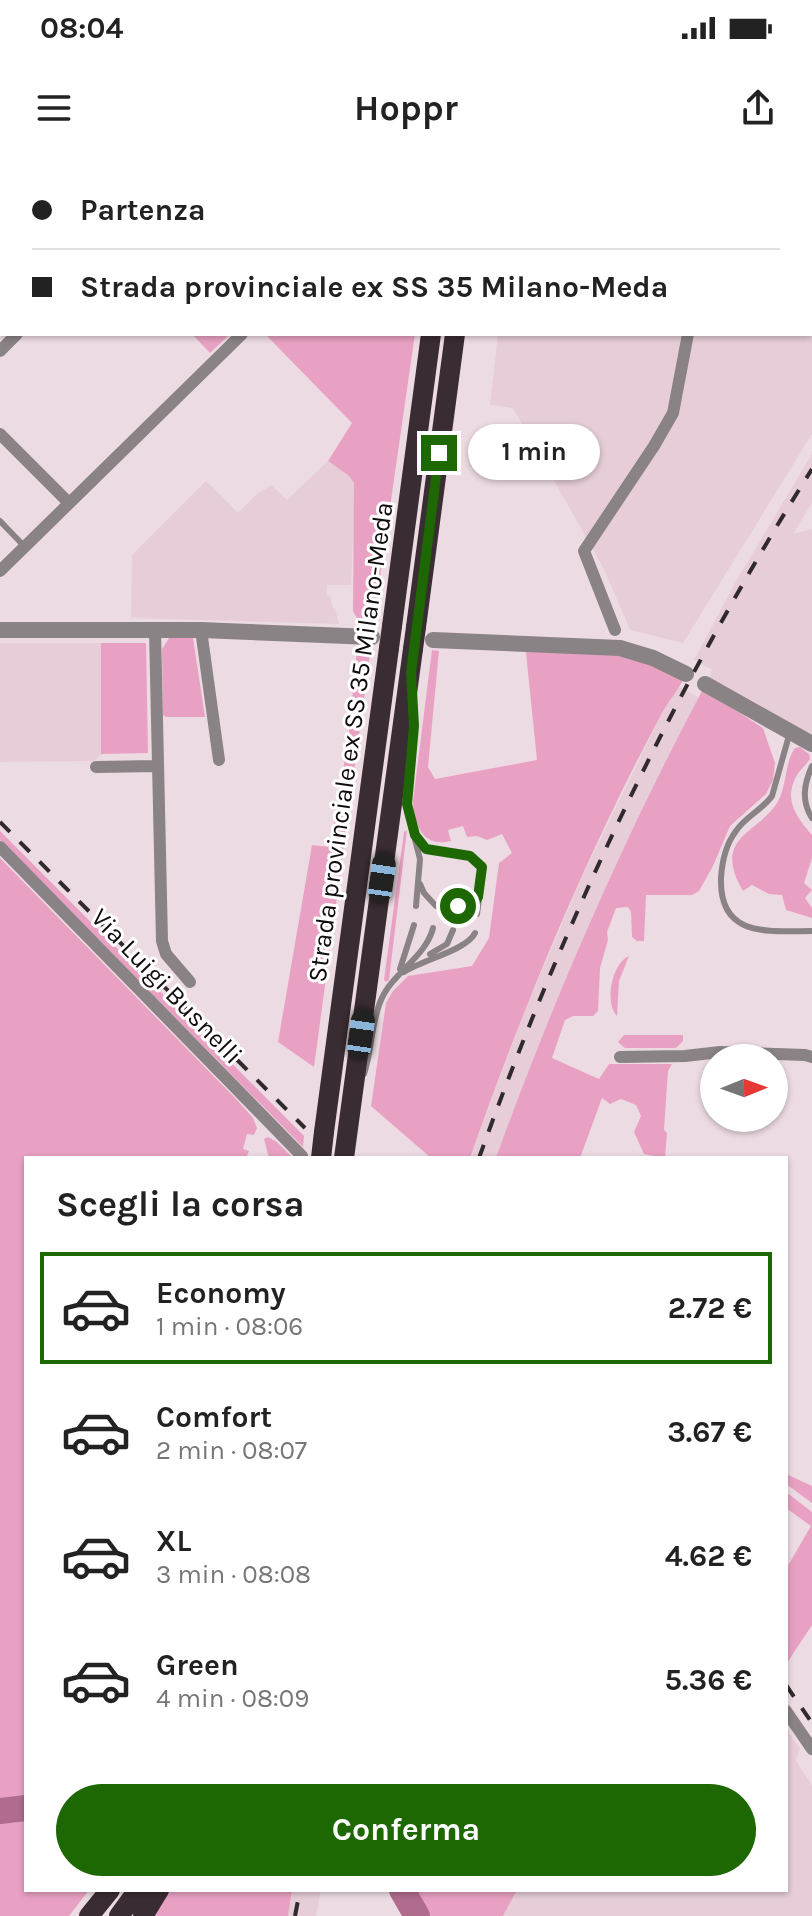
<!DOCTYPE html>
<html lang="it">
<meta charset="utf-8">
<style>
body{margin:0;font-family:Karla,sans-serif;background:#f2f2f2;color:#222;height:100vh;display:flex;flex-direction:column;font-size:30px;white-space:nowrap}
*{box-sizing:border-box;margin:0}
p{font-size:26px;color:#767676}
.icon{flex:none;width:44px;height:44px;fill:none;stroke:currentColor;stroke-width:2;stroke-linecap:round;stroke-linejoin:round}
.map{position:relative;flex:1;overflow:hidden}
.details{position:absolute;left:24px;top:996px;width:764px;height:736px;display:flex;flex-direction:column;background:#fff;border-radius:0px;box-shadow:0 2px 6px #0004}
.details>*{flex:none}
.banner{position:absolute;left:0px;top:0px;width:812px;height:176px;box-shadow:0 2px 6px #0004;display:grid;align-content:center;height:176px;padding:0 32px;background:#fff}
.needle{width:52px;rotate:89deg}
.buttons{position:absolute;left:700px;top:884px;display:grid;gap:16px}
.buttons a{display:grid;place-items:center;width:88px;height:88px;border-radius:50%;background:#fff;box-shadow:0 2px 6px #0004;font-size:40px}
.end{position:absolute;width:36px;height:36px;margin:-18px;border:10px solid #1d6802;background:#fff;box-shadow:0 0 0 4px #fff}
.from{border-radius:50%}
.bubble{position:absolute;height:56px;border-radius:28px;background:#fff;box-shadow:0 2px 6px #0004;font-size:26px;font-weight:700;line-height:56px;text-align:center}
.car{position:absolute;width:24px;height:48px;margin:-24px -12px;border-radius:10px;box-shadow:0 0 6px 2px #0007;background:linear-gradient(#222 24%,#8ab4d8 0 40%,#222 0 76%,#8ab4d8 0 86%,#222 0)}
.banner b{display:flex;align-items:center;gap:28px;height:76px;font-size:30px}
.banner b+b{border-top:2px solid #e0e0e0}
.banner i{width:20px;height:20px;background:#222}
ul{padding:0;list-style:none}
li{display:flex;align-items:center;gap:24px;height:112px;margin:0 16px 12px;padding:0 16px;border:4px solid transparent;border-radius:0px}
li div{flex:1}
li b{display:block;font-size:30px}
li em{font-style:normal;font-weight:700}
li.selected{border-color:#1d6802}
li>.icon{width:72px;height:72px;stroke-width:1.5}
h2{padding:0 32px;font-size:36px;line-height:96px}
.cta{display:flex;gap:16px;margin-top:auto;padding:16px 32px}
.cta a{flex:1;height:92px;border-radius:48px;background:#1d6802;color:#fff;font-size:32px;font-weight:700;line-height:92px;text-align:center}
.status{display:flex;justify-content:space-between;align-items:center;height:56px;padding:0 40px;background:#fff;direction:ltr}
.status svg{height:22px;fill:currentColor}
header{display:flex;justify-content:space-between;align-items:center;height:104px;padding:0 32px;background:#fff;font-size:36px;font-weight:700}
.map>svg:first-child{display:block}
</style>
<div class="status"><b>08:04</b><svg viewBox="0 0 49 12"><path d="M0 12V9h3v3zM5 12V6h3v6zM10 12V3h3v9zM15 12V0h3v12zM26 1h20v11H26zM47 4h2v5h-2z"/></svg></div>
<header><svg class="icon" aria-label="menu" viewBox="0 0 24 24"><path d="M4 6h16M4 12h16M4 18h16"/></svg>Hoppr<svg class="icon" aria-label="share" viewBox="0 0 24 24"><path d="M12 15V3M7 8l5-5 5 5M5 13v7h14v-7"/></svg></header>
<div class="map">
<svg width="812" height="1756" viewBox="0 0 812 1756">
<rect width="100%" height="100%" fill="#eddbe3"/>
<!-- built -->
<path fill="#e6cdd8" d="M 520,0 L 812,0 L 812,274 L 683,483 L 630,470 L 604,409 L 513,248 L 490,245 L 498,174 L 810,174 L 810,2 L 519,2 Z
M 812,294 L 812,343 L 793,374 L 812,369 L 812,578 L 708,519 L 712,510 L 694,500 L 735,423 Z
M 328,301 L 349,316 L 354,323 L 355,333 L 351,425 L 327,425 L 327,435 L 330,436 L 333,448 L 335,448 L 339,464 L 131,458 L 132,395 L 206,321 L 238,353 L 258,333 L 272,325 L 287,340 Z
M 0,483 L 101,483 L 101,594 L 94,601 L 0,602 Z
M 679,527 L 698,537 L 692,553 L 620,696 L 587,769 L 536,892 L 496,998 L 470,998 L 525,850 L 582,717 L 661,555 Z
M 786,1569 L 800,1588 L 796,1601 L 812,1625 L 812,1756 L 503,1756 L 517,1730 L 786,1730 Z
M 292,1730 L 321,1730 L 316,1756 L 288,1756 Z"/>
<!-- green -->
<path fill="#e9a1c3" d="M 192,174 L 230,174 L 210,193 Z
M 265,174 L 415,174 L 373,465 L 359,462 L 353,451 L 354,323 L 349,316 L 328,301 L 352,263 Z
M 169,478 L 193,478 L 205,557 L 166,557 L 163,555 L 162,489 Z
M 101,483 L 146,483 L 148,593 L 101,594 Z
M 371,487 L 314,907 L 278,882 L 312,685 L 330,687 L 348,581 L 357,489 Z
M 530,488 L 594,491 L 643,500 L 683,520 C 677,532 667,543 661,555 C 585,697 523,847 470,998 L 431,998 L 371,946 L 386,843 L 393,831 L 408,816 L 472,806 L 489,778 L 499,703 L 512,693 L 502,674 L 487,680 L 477,676 L 467,677 L 463,666 L 448,670 L 451,681 C 423,688 414,665 413,641 L 432,490 L 439,491 L 428,607 L 435,619 L 537,600 L 526,493 Z
M 703,529 L 763,568 L 775,603 L 773,620 L 766,634 L 730,666 L 713,706 L 699,731 L 692,735 L 646,735 L 644,781 L 637,781 L 632,777 L 631,752 L 628,747 L 616,748 L 607,772 L 608,780 L 600,808 L 598,851 L 593,856 L 573,856 L 565,860 L 552,898 L 599,919 L 609,904 L 672,904 L 668,911 L 664,970 L 667,973 L 665,998 L 644,994 L 634,972 L 641,956 L 636,945 L 621,939 L 610,944 L 602,938 L 580,998 L 496,998 C 554,837 623,680 703,529 Z
M 800,587 L 809,594 L 810,599 C 806,605 801,609 797,615 C 783,639 796,657 812,675 L 812,698 L 804,723 L 812,730 L 805,738 L 812,748 L 812,758 L 786,750 L 782,735 L 769,734 L 752,725 L 743,731 C 709,673 765,673 780,637 C 787,621 785,602 795,588 Z
M 407,670 L 389,820 L 386,822 L 384,820 L 404,672 Z
M 0,671 L 304,976 L 303,987 L 0,680 Z
M 0,698 L 237,940 L 253,958 L 257,968 L 254,975 L 247,974 L 243,989 L 249,991 L 246,998 L 26,998 L 26,1639 L 0,1642 Z
M 629,796 L 619,821 L 617,856 C 604,843 612,803 629,796 Z
M 624,875 L 683,875 L 683,881 L 676,888 L 625,888 L 618,882 Z
M 268,977 L 277,982 L 293,998 L 269,998 L 264,979 Z
M 786,1314 L 812,1326 L 812,1343 L 786,1324 Z
M 786,1332 L 812,1352 L 812,1465 L 787,1503 L 786,1409 L 811,1366 L 786,1348 Z
M 26,1657 L 26,1730 L 89,1730 L 69,1756 L 0,1756 L 0,1660 Z
M 168,1730 L 292,1730 L 288,1756 L 153,1756 Z
M 415,1730 L 517,1730 L 503,1756 L 427,1756 L 419,1746 Z"/>
<g fill="none" stroke-linecap="round" stroke-linejoin="round">
<!-- river -->
<path stroke="#b06c8d" stroke-width="26" d="M 0,1651 L 26,1648
M 402,1730 L 417,1756"/>
<!-- service -->
<path stroke="#8a8386" stroke-width="6" d="M 0,361 L 25,387
M 413,554 L 407,637 L 408,653 L 420,699 L 416,746
M 790,572 L 772,636 C 762,650 745,657 736,671 C 726,684 722,702 721,718 C 719,778 768,771 812,771
M 812,606 C 804,624 801,641 812,658
M 418,681 C 434,700 460,688 479,703 L 482,716 L 477,754
M 420,724 L 424,733 L 436,746
M 456,751 L 460,744 L 475,742 L 478,738
M 430,794 L 447,784 L 453,770
M 400,809 L 414,765
M 404,812 C 422,800 467,790 475,773
M 364,914 C 372,890 371,863 381,840 C 393,812 426,797 433,768"/>
<!-- minor -->
<path stroke="#8a8386" stroke-width="12" d="M 413,0 L 416,2
M 713,2 L 713,0
M 0,191 L 17,174
M 0,274 L 69,343
M 0,411 L 242,174
M 155,470 L 162,781 L 166,794 L 190,822
M 201,470 L 219,600
M 615,470 L 584,391 L 654,286 L 673,253 L 688,174
M 96,607 L 156,606
M 0,687 L 302,996
M 620,897 L 685,896 L 720,892 L 805,895 L 812,897
M 786,1551 L 812,1589"/>
<!-- tertiary -->
<path stroke="#8a8386" stroke-width="16" d="M 0,470 L 201,470 L 372,477
M 433,480 L 620,488 L 653,498 L 686,514
M 705,524 L 812,584"/>
<!-- trunk -->
<path stroke="#392c32" stroke-width="20" d="M 455,2 L 455,0
M 478,2 L 479,0
M 392,466 L 431,174
M 416,467 L 455,174
M 324,972 L 389,488
M 344,998 L 413,489
M 89,1756 L 110,1730
M 119,1756 L 138,1730
M 143,1756 L 159,1730"/>
<!-- rail -->
<path stroke="#312a2c" stroke-width="4" stroke-dasharray="14 14" stroke-linecap="butt" d="M 0,662 L 305,968
M 479,998 C 565,758 676,525 812,309
M 786,1525 L 812,1563
M 295,1756 L 300,1730"/>
<!-- trunk-bridge -->
<path stroke="#392c32" stroke-width="20" d="M 389,488 L 392,466
M 413,489 L 416,467
M 321,998 L 324,972"/>
</g>
<g fill="none" stroke-linecap="round" stroke-linejoin="round">
<!-- route -->
<path stroke="#1d6802" stroke-width="10" d="M 439,293 L 411,513 L 414,566 L 407,644 L 415,675 L 426,689 L 470,696 L 482,707 L 478,737 L 475,742 L 458,746"/>
</g>
<g text-anchor="middle" stroke-width="6" stroke-linejoin="round" paint-order="stroke">
<!-- street labels -->
<g font-size="26" fill="#110b0d" stroke="#fff">
<text transform="translate(350 582) rotate(-82)" y="9">Strada provinciale ex SS 35 Milano-Meda</text>
<text transform="translate(167 826) rotate(46)" y="9">Via Luigi Busnelli</text>
</g>
</g>
</svg>
<div class="buttons">
<a><svg class="needle" viewBox="-14 -14 28 28"><path d="M0-13l5 13h-10z" fill="#e53935"/><path d="M0 13l5-13h-10z" fill="#767676"/></svg></a>
</div>
<i class="end from" style="left:458px;top:746px"></i>
<i class="end" style="left:439px;top:293px"></i>
<div class="bubble" style="left:468px;top:264px;width:132px">1 min</div>
<i class="car" style="left:382px;top:718px;rotate:8deg"></i>
<i class="car" style="left:361px;top:874px;rotate:8deg"></i>
<div class="banner">
<b><i class="from"></i>Partenza</b>
<b><i></i>Strada provinciale ex SS 35 Milano-Meda</b>
</div>
<section class="details">
<h2>Scegli la corsa</h2>
<ul>
<li class="selected"><svg class="icon" aria-label="car" viewBox="0 0 24 24"><path d="M5 17H2v-5l4-1 3-4h7l3 4 3 1v5h-3M9 17h6M6 11h13"/><circle cx="7" cy="17" r="2"/><circle cx="17" cy="17" r="2"/></svg><div><b>Economy</b><p>1 min · 08:06</p></div><em>2.72 €</em></li>
<li><svg class="icon" aria-label="car" viewBox="0 0 24 24"><path d="M5 17H2v-5l4-1 3-4h7l3 4 3 1v5h-3M9 17h6M6 11h13"/><circle cx="7" cy="17" r="2"/><circle cx="17" cy="17" r="2"/></svg><div><b>Comfort</b><p>2 min · 08:07</p></div><em>3.67 €</em></li>
<li><svg class="icon" aria-label="car" viewBox="0 0 24 24"><path d="M5 17H2v-5l4-1 3-4h7l3 4 3 1v5h-3M9 17h6M6 11h13"/><circle cx="7" cy="17" r="2"/><circle cx="17" cy="17" r="2"/></svg><div><b>XL</b><p>3 min · 08:08</p></div><em>4.62 €</em></li>
<li><svg class="icon" aria-label="car" viewBox="0 0 24 24"><path d="M5 17H2v-5l4-1 3-4h7l3 4 3 1v5h-3M9 17h6M6 11h13"/><circle cx="7" cy="17" r="2"/><circle cx="17" cy="17" r="2"/></svg><div><b>Green</b><p>4 min · 08:09</p></div><em>5.36 €</em></li>
</ul>
<div class="cta"><a>Conferma</a></div>
</section>
</div>
